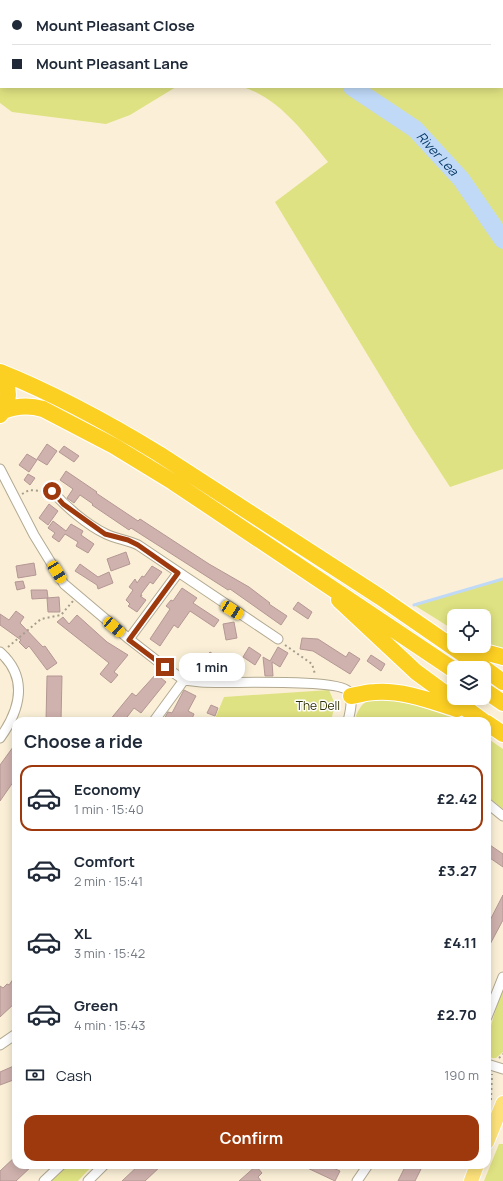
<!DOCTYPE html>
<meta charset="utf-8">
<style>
body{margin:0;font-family:Manrope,sans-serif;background:#f2f2f3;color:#1f2937;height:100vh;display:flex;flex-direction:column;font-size:15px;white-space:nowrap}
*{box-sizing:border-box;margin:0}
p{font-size:13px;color:#747a83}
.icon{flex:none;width:22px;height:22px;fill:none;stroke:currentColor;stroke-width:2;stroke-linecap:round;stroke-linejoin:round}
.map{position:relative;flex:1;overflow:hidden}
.panel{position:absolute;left:12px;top:717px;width:479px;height:452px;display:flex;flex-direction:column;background:#fff;border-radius:12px;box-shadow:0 2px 10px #0003}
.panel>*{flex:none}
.hud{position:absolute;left:0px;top:0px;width:503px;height:88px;box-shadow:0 2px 10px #0003;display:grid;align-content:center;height:88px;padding:0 12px;background:#fff}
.buttons{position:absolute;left:447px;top:609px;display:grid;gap:8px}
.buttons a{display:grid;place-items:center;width:44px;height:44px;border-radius:8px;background:#fff;box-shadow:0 2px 10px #0003;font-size:20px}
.end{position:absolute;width:18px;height:18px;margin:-9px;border:5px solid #9e390d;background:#fff;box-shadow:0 0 0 2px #fff}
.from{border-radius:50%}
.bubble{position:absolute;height:28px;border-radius:12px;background:#fff;box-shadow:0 2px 10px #0003;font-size:13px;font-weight:700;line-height:28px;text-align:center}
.car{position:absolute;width:12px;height:24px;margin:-12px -6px;border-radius:5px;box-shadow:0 0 3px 1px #0007;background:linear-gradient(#f5c518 24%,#345 0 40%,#f5c518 0 76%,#345 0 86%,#f5c518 0)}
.hud b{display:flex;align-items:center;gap:14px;height:38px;font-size:15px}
.hud b+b{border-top:1px solid #e0e1e3}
.hud i{width:10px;height:10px;background:#1f2937}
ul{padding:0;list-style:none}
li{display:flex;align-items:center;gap:12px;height:66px;margin:0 8px 6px;padding:0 4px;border:2px solid transparent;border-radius:12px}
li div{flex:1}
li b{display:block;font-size:15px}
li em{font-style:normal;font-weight:700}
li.current{border-color:#9e390d}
li>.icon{width:36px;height:36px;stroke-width:1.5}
h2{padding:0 12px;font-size:18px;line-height:48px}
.pay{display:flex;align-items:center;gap:10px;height:44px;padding:0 12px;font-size:15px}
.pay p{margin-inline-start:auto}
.action{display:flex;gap:8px;margin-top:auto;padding:8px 12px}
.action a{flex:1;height:46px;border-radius:12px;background:#9e390d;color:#fff;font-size:16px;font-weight:700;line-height:46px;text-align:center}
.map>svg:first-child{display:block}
</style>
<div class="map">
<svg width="503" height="1181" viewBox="0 0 503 1181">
<rect width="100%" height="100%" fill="#fbf0d7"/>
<!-- green -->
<path fill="#dfe282" d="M 0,0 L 503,0 L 503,469 L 450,487 L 413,430 L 275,202 L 328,162 C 304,133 280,99 243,87 L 502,87 L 502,1 L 1,1 L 1,87 L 176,87 L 130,115 L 106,124 L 12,112 L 0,103 Z
M 503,579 L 503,651 L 484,645 L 484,616 L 454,616 L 454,630 L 414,605 Z
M 329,690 L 335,704 L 331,721 L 214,721 L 224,697 Z
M 379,698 L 415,705 L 454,718 L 460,721 L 358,721 L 356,716 C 361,704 365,700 379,698 Z
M 487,738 L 503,749 L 503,809 L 487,796 Z
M 503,985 L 503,1052 L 496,1058 L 492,1058 L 487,1054 L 487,1039 Z
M 499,1144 L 503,1144 L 503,1181 L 484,1181 Z
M 66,1165 L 93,1165 L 78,1181 L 49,1181 Z"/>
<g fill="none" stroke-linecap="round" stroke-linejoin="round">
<!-- stream -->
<path stroke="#bfd9f7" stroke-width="3" d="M 1,0 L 1,1
M 161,1 L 162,0
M 414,605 L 503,579"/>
<!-- river -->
<g stroke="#bfd9f7" stroke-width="18">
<path d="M 0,36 L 1,37"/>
<path id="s1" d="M 352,87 L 415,129 L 461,179 L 503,240"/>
</g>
</g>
<!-- building -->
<path fill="#cfb1ad" stroke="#b49794" d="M 47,444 L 57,451 L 47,465 L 37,459 Z
M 64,446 L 79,456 L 74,462 L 59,452 Z
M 27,454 L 37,460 L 29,472 L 19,465 Z
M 66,471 L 97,492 L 96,493 L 138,521 L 140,519 L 209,564 L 249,587 L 270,603 L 269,604 L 287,616 L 281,625 L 230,589 L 228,590 L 131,528 L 129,530 L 92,505 L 93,504 L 80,495 L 74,503 L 67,498 L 73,489 L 60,480 Z
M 28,474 L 35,478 L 30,485 L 24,480 Z
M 49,504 L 58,511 L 48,525 L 39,518 Z
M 53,521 L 66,531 L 71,524 L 83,531 L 81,535 L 94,544 L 88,553 L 76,546 L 78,542 L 65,534 L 59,542 L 52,537 L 55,533 L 48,528 Z
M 126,552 L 130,564 L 111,571 L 107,559 Z
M 34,563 L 36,575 L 18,578 L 16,566 Z
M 80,564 L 98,577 L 109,572 L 113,583 L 98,589 L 97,585 L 75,571 Z
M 152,566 L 162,572 L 153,584 L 150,582 L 141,594 L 142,596 L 140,596 L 146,600 L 137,612 L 128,606 L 130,604 L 126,600 L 133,590 L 129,587 L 135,579 L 137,583 L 142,576 L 144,577 Z
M 23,581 L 25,588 L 17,590 L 15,582 Z
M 182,588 L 197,598 L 193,603 L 219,620 L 214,627 L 190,611 L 178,628 L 174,625 L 160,646 L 150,639 L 170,609 L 166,606 L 171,600 L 173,601 Z
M 31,590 L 47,590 L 48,598 L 32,599 Z
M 59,597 L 60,612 L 48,612 L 47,598 Z
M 298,602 L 312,612 L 308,619 L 293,609 Z
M 16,611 L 24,617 L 20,623 L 43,647 L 45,646 L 57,663 L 47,670 L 29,646 L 26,649 L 19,642 L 21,640 L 0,625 L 0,614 L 9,620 Z
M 77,615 L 107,642 L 128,655 L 114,672 L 118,675 L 111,683 L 100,674 L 109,663 L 57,622 L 63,617 L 69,624 Z
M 234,622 L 237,638 L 226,640 L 223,624 Z
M 302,638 L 318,639 L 346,657 L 349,652 L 360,659 L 350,674 L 313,651 L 300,649 Z
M 249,647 L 261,655 L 255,665 L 243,657 Z
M 278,647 L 288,653 L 280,667 L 272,662 L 273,676 L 265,676 L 263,657 L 270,661 Z
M 210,652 L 220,659 L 211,672 L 201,665 Z
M 371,655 L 385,664 L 381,671 L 367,661 Z
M 225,657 L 232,661 L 227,668 L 220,664 Z
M 156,674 L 166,682 L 141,713 L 134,708 L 124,721 L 109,721 L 132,693 L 136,696 Z
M 47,676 L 62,676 L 61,721 L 46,721 Z
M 184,690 L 196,696 L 188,711 L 194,714 L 191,721 L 168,721 L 164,719 L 168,712 L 172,713 Z
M 211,705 L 218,708 L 215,716 L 207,713 Z
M 16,743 L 16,778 L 0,801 L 0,765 Z
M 487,843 L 503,854 L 503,867 L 487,856 Z
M 503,895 L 503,920 L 487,950 L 487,926 Z
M 16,975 L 16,1002 L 0,1017 L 0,986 L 3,988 L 7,984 L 9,985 Z
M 16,1065 L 16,1079 L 0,1085 L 0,1072 Z
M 16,1156 L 16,1165 L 33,1165 L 16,1181 L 0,1181 L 0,1171 Z
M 139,1165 L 162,1165 L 145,1181 L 122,1181 Z
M 301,1165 L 326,1165 L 340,1171 L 335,1181 Z
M 406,1165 L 412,1165 L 421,1169 L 415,1181 L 398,1181 Z
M 256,1166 L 262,1173 L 258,1177 L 261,1181 L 239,1181 Z"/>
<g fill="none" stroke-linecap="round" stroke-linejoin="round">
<defs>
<path id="street" d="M 0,469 L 34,535 L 64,584 L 129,639 L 165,667 L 184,680 L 201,682 C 224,684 337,678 348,691 C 354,698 350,713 348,721
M 52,491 C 65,506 87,525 106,534 C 116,539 128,540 138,545 L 278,639
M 129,639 L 178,573
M 0,652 C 29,678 20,710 0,738
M 154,721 L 184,680
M 487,803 L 503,816
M 487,1017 L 503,977
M 0,1045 L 16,1034
M 487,1064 L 503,1069
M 44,1181 L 61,1165
M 88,1181 L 104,1165
M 357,1181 L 368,1165"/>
<path id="primary" d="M 487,1142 L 503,1103
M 471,1181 L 477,1165"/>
<path id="highway" d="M 0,372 C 55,394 108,423 159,454 L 380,597 L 483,668
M 0,376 C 12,388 9,403 0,415
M 3,411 C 16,406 29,405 43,409 L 114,446 L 173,482 L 454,670
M 339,600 L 416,672 L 483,721
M 470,646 L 481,651 L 503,657
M 484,668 L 503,682
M 484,690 L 503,703
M 351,696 C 359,695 367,692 375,692 C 403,690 431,701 457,709
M 487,723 L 503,734"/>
</defs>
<!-- street casing -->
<use href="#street" stroke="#b2a991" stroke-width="11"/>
<!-- primary casing -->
<use href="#primary" stroke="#fff" stroke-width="16"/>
<!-- highway casing -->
<use href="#highway" stroke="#fff" stroke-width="18"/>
<!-- path -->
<path stroke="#a69d8b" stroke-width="2" stroke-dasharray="2 3" stroke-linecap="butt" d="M 22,494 L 29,490 L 43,491
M 285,645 L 312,664 L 315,674
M 8,647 L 41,619 L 61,615 L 73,601
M 499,1058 L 503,1054
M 491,1100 L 492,1074"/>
<!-- street -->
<use href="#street" stroke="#fff" stroke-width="9"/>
<!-- primary -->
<use href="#primary" stroke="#fde27b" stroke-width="14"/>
<!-- highway -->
<use href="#highway" stroke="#fccf23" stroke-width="16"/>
</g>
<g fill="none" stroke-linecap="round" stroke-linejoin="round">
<!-- route -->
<path stroke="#9e390d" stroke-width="5" d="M 52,491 L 63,504 L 105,534 L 128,540 L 138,545 L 178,573 L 129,640 L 165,667"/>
</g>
<g text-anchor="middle" stroke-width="3" stroke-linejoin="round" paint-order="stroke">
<!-- park labels -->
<g font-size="12" fill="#303004" stroke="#fff">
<text x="318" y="710">The Dell</text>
</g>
<!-- water labels -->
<g font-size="13" font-style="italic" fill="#083a67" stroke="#fff">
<text dy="5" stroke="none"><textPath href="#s1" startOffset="109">River Lea</textPath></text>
</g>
</g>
</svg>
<div class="buttons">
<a><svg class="icon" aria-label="locate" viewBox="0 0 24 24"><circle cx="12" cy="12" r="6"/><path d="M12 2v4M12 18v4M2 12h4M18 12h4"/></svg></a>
<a><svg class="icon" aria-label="layers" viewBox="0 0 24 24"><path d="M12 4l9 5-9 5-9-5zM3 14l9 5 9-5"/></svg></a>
</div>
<i class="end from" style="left:52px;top:491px"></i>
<i class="end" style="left:165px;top:667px"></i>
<div class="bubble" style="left:179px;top:653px;width:66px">1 min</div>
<i class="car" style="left:57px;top:572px;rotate:148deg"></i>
<i class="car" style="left:232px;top:610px;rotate:122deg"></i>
<i class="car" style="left:114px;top:627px;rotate:131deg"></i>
<div class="hud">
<b><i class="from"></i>Mount Pleasant Close</b>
<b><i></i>Mount Pleasant Lane</b>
</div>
<section class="panel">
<h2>Choose a ride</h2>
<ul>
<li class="current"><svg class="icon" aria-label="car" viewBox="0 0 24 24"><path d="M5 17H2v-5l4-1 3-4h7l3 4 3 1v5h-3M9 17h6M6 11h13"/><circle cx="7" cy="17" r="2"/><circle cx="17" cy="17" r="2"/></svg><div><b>Economy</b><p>1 min · 15:40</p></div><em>£2.42</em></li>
<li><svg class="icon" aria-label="car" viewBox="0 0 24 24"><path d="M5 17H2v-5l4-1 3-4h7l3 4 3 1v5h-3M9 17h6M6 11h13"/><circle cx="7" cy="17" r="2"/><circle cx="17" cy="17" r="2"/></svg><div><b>Comfort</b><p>2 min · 15:41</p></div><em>£3.27</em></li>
<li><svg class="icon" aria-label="car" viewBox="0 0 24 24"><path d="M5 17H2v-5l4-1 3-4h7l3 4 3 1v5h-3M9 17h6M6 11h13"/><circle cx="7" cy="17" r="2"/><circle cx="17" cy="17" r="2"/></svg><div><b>XL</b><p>3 min · 15:42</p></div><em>£4.11</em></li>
<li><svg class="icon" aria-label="car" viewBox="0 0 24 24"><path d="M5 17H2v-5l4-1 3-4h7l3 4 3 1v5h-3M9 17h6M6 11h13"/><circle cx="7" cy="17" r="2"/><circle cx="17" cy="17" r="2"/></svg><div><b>Green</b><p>4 min · 15:43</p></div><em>£2.70</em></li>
</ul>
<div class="pay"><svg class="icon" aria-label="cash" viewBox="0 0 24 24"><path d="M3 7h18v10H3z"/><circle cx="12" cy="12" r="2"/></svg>Cash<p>190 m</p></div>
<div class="action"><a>Confirm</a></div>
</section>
</div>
